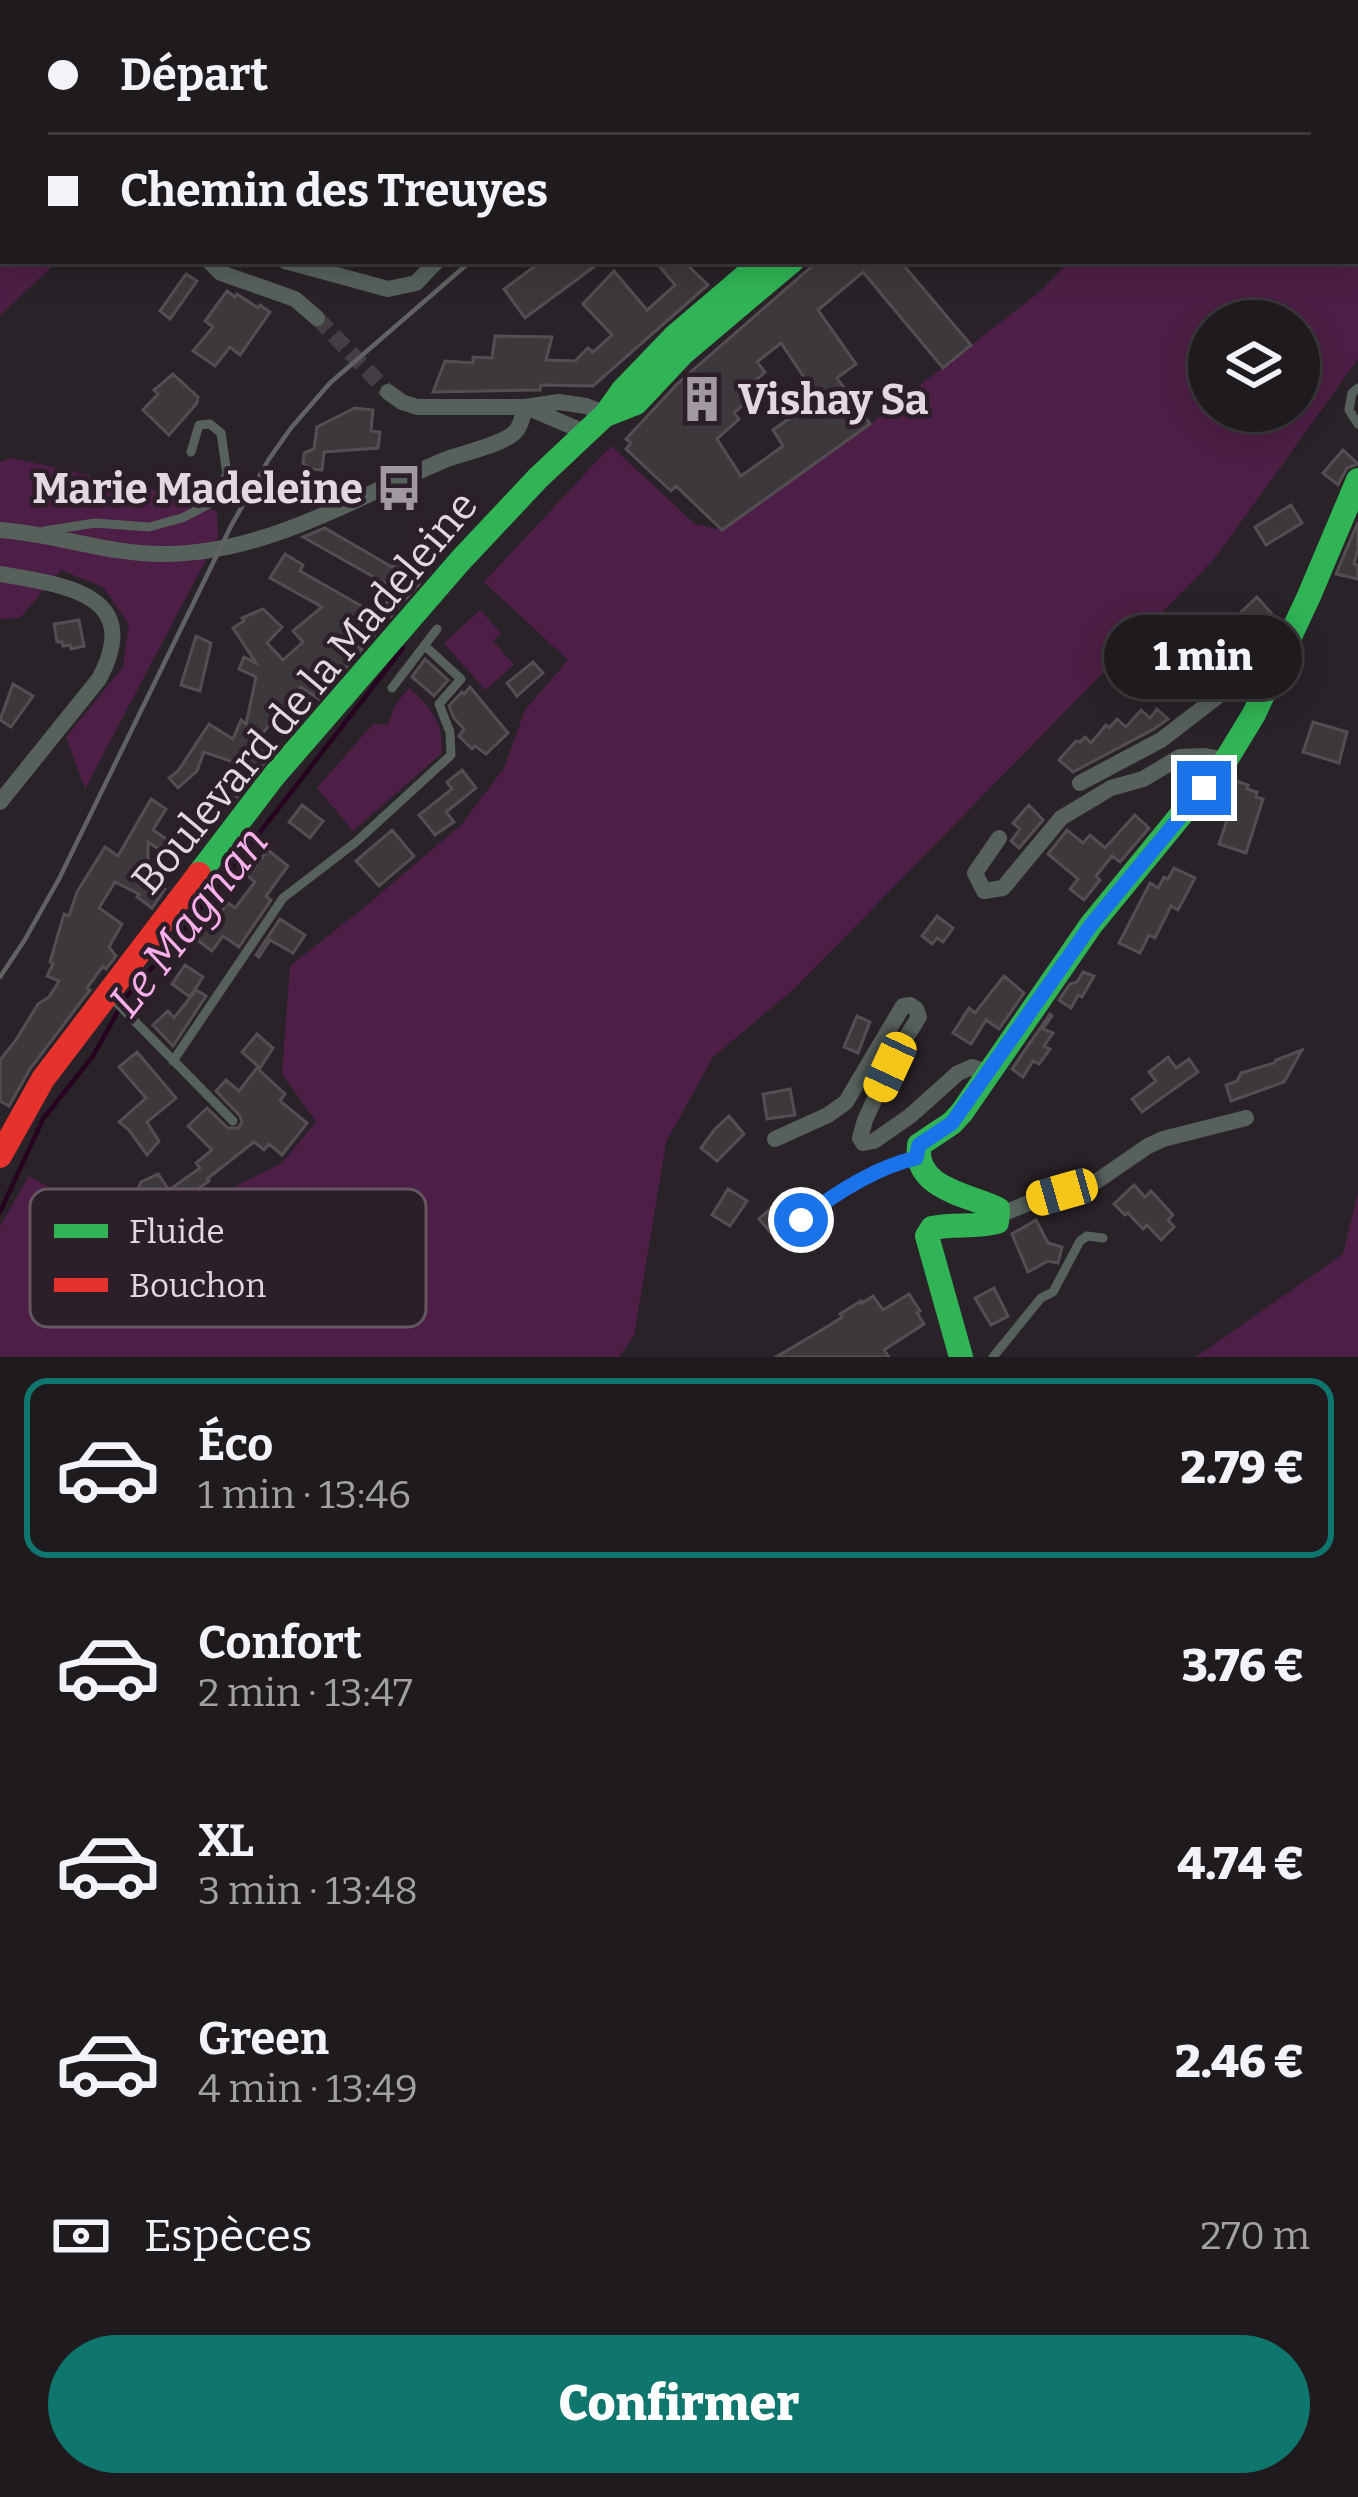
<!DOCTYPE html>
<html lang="fr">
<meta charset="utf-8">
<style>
body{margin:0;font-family:Bitter,serif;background:#2c272b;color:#f1f3f6;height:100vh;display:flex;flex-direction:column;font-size:45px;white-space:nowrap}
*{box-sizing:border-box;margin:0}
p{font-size:39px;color:#a1a1a4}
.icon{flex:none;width:66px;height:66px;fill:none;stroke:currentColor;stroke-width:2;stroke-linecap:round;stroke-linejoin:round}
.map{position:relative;height:1357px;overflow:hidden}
.panel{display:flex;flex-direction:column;background:#1f1a1e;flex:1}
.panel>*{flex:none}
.guide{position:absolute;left:0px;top:0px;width:1359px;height:264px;box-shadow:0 6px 30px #0003,0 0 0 3px #3c383c;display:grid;align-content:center;height:264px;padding:0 48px;background:#1f1a1e}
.controls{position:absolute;left:1188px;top:300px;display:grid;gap:24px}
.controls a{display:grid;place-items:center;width:132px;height:132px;border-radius:50%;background:#1f1a1e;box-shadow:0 6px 30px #0003,0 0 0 3px #3c383c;font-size:60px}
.end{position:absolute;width:54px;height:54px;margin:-27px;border:15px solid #1a73e8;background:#fff;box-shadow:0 0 0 6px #fff}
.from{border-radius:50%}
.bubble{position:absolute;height:84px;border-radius:42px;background:#1f1a1e;box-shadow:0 6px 30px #0003,0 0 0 3px #3c383c;font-size:39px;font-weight:800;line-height:84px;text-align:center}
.car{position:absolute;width:36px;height:72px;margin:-36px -18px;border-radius:15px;box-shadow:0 0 9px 3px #0007;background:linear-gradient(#f5c518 24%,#345 0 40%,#f5c518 0 76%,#345 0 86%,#f5c518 0)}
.guide b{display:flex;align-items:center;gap:42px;height:114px;font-size:45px}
.guide b+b{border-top:3px solid #3c383c}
.guide i{width:30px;height:30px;background:#f1f3f6}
ul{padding:21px 0 0;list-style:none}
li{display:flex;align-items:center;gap:36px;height:180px;margin:0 24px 18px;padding:0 24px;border:6px solid transparent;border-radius:24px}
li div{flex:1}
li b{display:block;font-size:45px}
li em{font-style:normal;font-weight:800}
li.on{border-color:#0f766e}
li>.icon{width:108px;height:108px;stroke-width:1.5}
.pay{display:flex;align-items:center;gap:30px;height:132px;padding:0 48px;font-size:45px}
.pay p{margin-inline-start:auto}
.cta{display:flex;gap:24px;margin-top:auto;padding:24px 48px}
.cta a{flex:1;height:138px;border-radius:72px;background:#0f766e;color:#fff;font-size:48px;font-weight:800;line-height:138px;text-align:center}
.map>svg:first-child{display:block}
</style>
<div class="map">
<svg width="1358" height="1357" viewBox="0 0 1358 1357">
<rect width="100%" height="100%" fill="#292228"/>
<!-- green -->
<path fill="#4e1f46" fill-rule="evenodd" d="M 1358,20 L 1358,359 L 1215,558 L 794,989 L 713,1057 L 666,1142 L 634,1336 L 619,1357 L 0,1357 L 0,1226 L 29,1176 L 137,1236 L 282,1163 L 316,1122 L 282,1074 L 290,966 L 367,905 L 461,825 L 504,768 L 525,710 L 568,660 L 484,582 L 611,446 L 695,524 L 722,530 L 870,424 L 1037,294 L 1070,261 L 1356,261 ZM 1209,321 L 1299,321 L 1299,411 L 1209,411 Z
M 0,190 L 3,191 L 3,261 L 58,261 L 0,315 Z
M 12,458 L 176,495 L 217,512 L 218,537 L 85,789 L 66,737 L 123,667 L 129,624 L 103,587 L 61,570 L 20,618 L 0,619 L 0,462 Z
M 480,610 L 501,633 L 493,641 L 514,665 L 485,690 L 444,643 Z
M 409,688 C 431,708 445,723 441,754 L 353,831 L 317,788 L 373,724 L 388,725 L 395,705 Z
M 1358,1192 L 1358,1357 L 1196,1357 L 1343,1254 Z"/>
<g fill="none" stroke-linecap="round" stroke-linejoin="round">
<!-- stream -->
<path stroke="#270322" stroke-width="4.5" d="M 0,1212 L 43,1119 L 93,1056 L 126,997 L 171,947 L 403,648"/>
</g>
<!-- building -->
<path fill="#3d383c" stroke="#544e53" stroke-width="3" fill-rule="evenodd" d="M 542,261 L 602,261 L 525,318 L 504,289 Z
M 655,261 L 683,261 L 708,285 L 593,386 L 541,385 L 540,390 L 433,392 L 445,361 L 473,363 L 473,357 L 492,358 L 495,336 L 552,337 L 546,360 L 575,361 L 588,348 L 593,352 L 612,335 L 583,304 L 614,271 L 647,310 L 675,285 Z
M 818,261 L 900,261 L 971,345 L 943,368 L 863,272 L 818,310 L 856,364 L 837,378 L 870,424 L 722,530 L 676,486 L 671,491 L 626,449 L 631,443 L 626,439 L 677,384 ZM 781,343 L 818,398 L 773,430 L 783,446 L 741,476 L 717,439 L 739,419 L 734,413 L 745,403 L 739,395 L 765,372 L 757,362 Z
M 186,274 L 197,281 L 170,319 L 160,311 Z
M 227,291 L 235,297 L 237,294 L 258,308 L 260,305 L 270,312 L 240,355 L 230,347 L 215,366 L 193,351 L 213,327 L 205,321 Z
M 173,374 L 198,397 L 197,403 L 169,435 L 143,410 L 158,394 L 154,390 Z
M 355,408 L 373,410 L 371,431 L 380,432 L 378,448 L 324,452 L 322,470 L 312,469 L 303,463 L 304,453 L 314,449 L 317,427 Z
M 1343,450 L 1358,464 L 1347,468 L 1338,485 L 1323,473 Z
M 1291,505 L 1302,523 L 1266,545 L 1255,527 Z
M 1358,522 L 1358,548 L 1354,564 L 1358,565 L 1358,579 L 1336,574 Z
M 325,528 L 392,567 L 399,555 L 419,568 L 413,578 L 419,584 L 370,640 L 367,637 L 352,643 L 362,649 L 319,699 L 301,687 L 252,746 L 270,756 L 237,797 L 223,787 L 236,763 L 204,752 L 197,771 L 178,788 L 169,778 L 178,771 L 209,724 L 233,739 L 241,720 L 246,724 L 256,677 L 239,669 L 244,657 L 256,663 L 233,628 L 244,621 L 242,618 L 263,609 L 282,627 L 267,643 L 283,660 L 303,642 L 293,631 L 322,607 L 270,578 L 285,554 L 303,565 L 300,571 L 379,616 L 395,589 L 303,537 Z
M 1257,597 L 1272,614 L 1263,622 L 1267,627 L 1257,636 L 1236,617 Z
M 79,620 L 84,646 L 71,649 L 70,645 L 63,646 L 62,642 L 57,642 L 54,624 Z
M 196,636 L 211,643 L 200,691 L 181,685 Z
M 1238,650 L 1248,661 L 1226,675 L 1211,660 L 1220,652 L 1227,659 Z
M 425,659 L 448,680 L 434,696 L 412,677 Z
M 533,662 L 543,673 L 517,696 L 507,683 Z
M 13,684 L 33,696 L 11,727 L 0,720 Z
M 470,687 L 508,733 L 486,754 L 475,746 L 472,749 L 459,736 L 464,729 L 454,718 L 449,706 L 462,692 L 464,694 Z
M 1157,709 L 1168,719 L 1154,729 L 1073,772 L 1059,760 L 1076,741 L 1080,742 L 1085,737 L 1091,743 L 1106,725 L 1109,728 L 1117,719 L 1126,727 L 1141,710 L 1150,718 Z
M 1313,722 L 1347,732 L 1339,763 L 1303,752 Z
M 462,770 L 476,788 L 446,812 L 454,822 L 435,835 L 419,815 L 452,789 L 447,782 Z
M 1236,781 L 1248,785 L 1247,789 L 1257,792 L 1256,797 L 1263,799 L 1246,853 L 1219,844 L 1235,796 L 1232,794 Z
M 151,799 L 166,809 L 153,830 L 168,840 L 162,851 L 148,842 L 148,863 L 141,874 L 165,889 L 152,908 L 137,897 L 139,894 L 115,882 L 99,908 L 122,924 L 109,947 L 116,956 L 106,969 L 103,966 L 87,988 L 90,990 L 30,1069 L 9,1106 L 0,1101 L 0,1060 L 16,1040 L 38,1004 L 49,997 L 59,981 L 47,976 L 53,964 L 50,962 L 64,914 L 69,916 L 77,892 L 105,847 L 118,856 Z
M 302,805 L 323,821 L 310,838 L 289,822 Z
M 1029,805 L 1043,820 L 1019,848 L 1011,841 L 1020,829 L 1013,823 Z
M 1135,815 L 1149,828 L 1120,862 L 1112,856 L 1096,876 L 1100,880 L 1084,900 L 1070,889 L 1078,879 L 1048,854 L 1067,830 L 1083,843 L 1090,835 L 1105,848 Z
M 392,830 L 414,856 L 379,886 L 356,861 Z
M 268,850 L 288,866 L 266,896 L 271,900 L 239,947 L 223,936 L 212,951 L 197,940 L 228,903 L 235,908 L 255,882 L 248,876 Z
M 1174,868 L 1195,878 L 1178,910 L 1171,906 L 1155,938 L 1149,935 L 1140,953 L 1119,943 L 1150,883 L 1158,888 L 1164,877 L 1168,879 Z
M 937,916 L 953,928 L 943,942 L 937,938 L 932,944 L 922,936 Z
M 280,919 L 305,935 L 293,953 L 270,940 L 259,957 L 256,955 Z
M 185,965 L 203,977 L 190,997 L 172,984 Z
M 1083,972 L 1094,976 L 1082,997 L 1078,995 L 1071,1008 L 1059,1000 L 1070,984 L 1077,982 Z
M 1004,976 L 1024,993 L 999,1029 L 986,1020 L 971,1044 L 953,1033 L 969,1008 L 975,1013 Z
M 196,990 L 206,996 L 173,1046 L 153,1025 L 168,1011 L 174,1018 Z
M 1050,1014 L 1052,1016 L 1043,1029 L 1053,1033 L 1044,1046 L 1050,1049 L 1039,1064 L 1033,1061 L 1023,1077 L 1012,1069 Z
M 857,1016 L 870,1022 L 858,1053 L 844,1047 Z
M 257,1034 L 273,1048 L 260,1068 L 242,1052 Z
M 1302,1050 L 1284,1082 L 1231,1101 L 1226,1085 L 1237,1081 L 1241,1073 L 1274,1063 L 1276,1060 Z
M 137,1052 L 176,1098 L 147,1122 L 159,1141 L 147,1155 L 129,1130 L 119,1122 L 146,1098 L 119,1067 Z
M 1168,1057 L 1176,1068 L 1189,1059 L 1198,1072 L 1142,1112 L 1132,1099 L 1156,1081 L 1149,1072 Z
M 257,1068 L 285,1094 L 280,1101 L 307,1123 L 282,1155 L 269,1144 L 264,1150 L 254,1142 L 207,1179 L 209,1181 L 171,1208 L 167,1205 L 146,1216 L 132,1202 L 141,1182 L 158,1174 L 169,1190 L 200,1168 L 196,1163 L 212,1150 L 188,1126 L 207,1108 L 228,1128 L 238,1128 L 242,1122 L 240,1116 L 216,1091 L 226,1080 L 239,1091 Z
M 790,1089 L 795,1115 L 767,1119 L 763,1094 Z
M 729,1116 L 744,1134 L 717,1161 L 701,1148 L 715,1129 Z
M 1134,1185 L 1145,1197 L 1151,1191 L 1173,1215 L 1168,1220 L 1174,1227 L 1161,1240 L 1147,1225 L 1143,1229 L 1128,1213 L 1125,1215 L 1114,1204 Z
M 728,1189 L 747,1201 L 730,1226 L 712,1215 Z
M 794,1198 L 802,1207 L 771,1233 L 759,1219 L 776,1204 L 781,1209 Z
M 1036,1220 L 1048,1243 L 1062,1247 L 1058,1263 L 1048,1261 L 1028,1272 L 1012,1234 Z
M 994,1288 L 1008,1316 L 991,1325 L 975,1298 Z
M 909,1294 L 920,1311 L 917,1313 L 924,1324 L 884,1350 L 889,1357 L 776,1357 L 830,1325 L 842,1317 L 840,1314 L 861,1301 L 862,1303 L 873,1296 L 883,1310 Z"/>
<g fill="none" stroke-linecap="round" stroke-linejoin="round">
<!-- street-tunnel -->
<path stroke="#453d44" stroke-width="16" stroke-dasharray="16 8" stroke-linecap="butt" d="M 317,318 L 388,392"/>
<!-- lane -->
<path stroke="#57615c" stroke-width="9" d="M 1358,388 L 1352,393 L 1349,410 L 1358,424
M 44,531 L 95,523 L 149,527 L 182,518 L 213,502 L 227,474 L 221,433 L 210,424 L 199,425 L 191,452
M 392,688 L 437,629
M 110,996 L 233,1121
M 173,1061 L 283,898 L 356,842 L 451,755 L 450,732 L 439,704 L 461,679 L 425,646
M 778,1238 C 818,1206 862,1172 912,1159
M 993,1357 L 1041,1298 L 1053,1292 L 1080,1241 L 1087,1236 L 1103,1238"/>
<!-- street -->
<path stroke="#57615c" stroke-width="16" d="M 124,0 L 125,3
M 604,3 L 608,0
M 700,3 L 702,0
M 0,182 L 3,182
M 209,261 L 221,273 L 295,299 L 317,318
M 285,261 L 388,289 L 416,283 L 437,261
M 388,392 L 402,402 L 417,407 L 525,407 L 559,402 L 586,406 L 606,414
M 526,407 L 587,433
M 0,530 C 55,534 107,554 163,554 C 266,554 354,498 447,459 C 464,453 504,444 515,432 C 521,426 523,415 525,407
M 0,574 C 63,585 145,593 99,679 L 0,802
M 1080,783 L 1161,740 L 1226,690 L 1280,656
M 999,838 L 975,873 L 984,891 L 1003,888 L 1061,818 L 1111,788 L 1143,779 L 1180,757 L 1205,756 L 1226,760
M 775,1139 L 828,1115 L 846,1102 L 903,1006 L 910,1005 L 916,1009 L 919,1017 L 896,1053 L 865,1120 L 860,1138 L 863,1143 L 874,1141 L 910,1116 L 958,1073 L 972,1067 L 987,1072
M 999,1215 L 1036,1200 L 1097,1181 L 1148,1146 L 1163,1139 L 1246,1118"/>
<!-- fast -->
<path stroke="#30b455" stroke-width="24" d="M 1105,3 L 1110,0
M 1141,3 L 1146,0
M 608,414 L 636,403 L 683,353 L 792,261
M 199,874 L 273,777 L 460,561 L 538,478 L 606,414 L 623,390 L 674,337 L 763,261
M 961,1357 L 927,1236 L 932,1228 C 954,1223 975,1228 997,1222 L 998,1209 C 967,1194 914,1189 919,1145 L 952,1123 L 962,1112 L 1091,925 L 1226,760 L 1254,714 L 1309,596 L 1358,480"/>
<!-- jam -->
<path stroke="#e5322d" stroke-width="24" d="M 0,1156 L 43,1079 L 199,874"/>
<!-- rail -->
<path stroke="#616264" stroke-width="4.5" d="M 772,3 L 776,0
M 0,977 L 24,941 L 59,879 L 231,526 L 269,459 L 291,428 L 330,383 L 471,261"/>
</g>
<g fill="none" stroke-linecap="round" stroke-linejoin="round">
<!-- route -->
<path stroke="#1a73e8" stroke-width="15" d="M 801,1220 C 834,1194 874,1168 916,1158 L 919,1145 L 952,1123 L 1091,925 L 1204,788"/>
</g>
<!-- icons -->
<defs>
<symbol id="building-bare" viewBox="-9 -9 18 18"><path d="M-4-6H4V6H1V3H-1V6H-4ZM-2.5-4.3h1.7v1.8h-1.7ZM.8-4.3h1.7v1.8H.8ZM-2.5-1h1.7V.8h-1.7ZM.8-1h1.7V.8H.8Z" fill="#a199a0" stroke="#2c1f29" stroke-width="2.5" paint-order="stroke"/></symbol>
<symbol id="bus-bare" viewBox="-9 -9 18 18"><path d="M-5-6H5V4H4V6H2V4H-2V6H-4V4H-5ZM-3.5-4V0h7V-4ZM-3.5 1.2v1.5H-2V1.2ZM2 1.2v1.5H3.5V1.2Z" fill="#a199a0" stroke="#2c1f29" stroke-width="2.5" paint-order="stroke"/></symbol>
</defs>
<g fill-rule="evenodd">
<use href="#building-bare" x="669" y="366" width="66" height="66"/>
<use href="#bus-bare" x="366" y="455" width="66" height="66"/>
</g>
<g text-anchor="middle" stroke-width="9" stroke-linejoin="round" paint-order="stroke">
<!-- poi labels -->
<g font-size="42" font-weight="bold" fill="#e2d9e0" stroke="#2c1f29" text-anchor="start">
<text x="738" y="414">Vishay Sa</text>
<text x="363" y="503" text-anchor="end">Marie Madeleine</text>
</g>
<!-- street labels -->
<g font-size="42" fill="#e2d9e0" stroke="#2c1f29">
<text transform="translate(304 692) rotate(-50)" y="15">Boulevard de la Madeleine</text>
</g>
<!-- water labels -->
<g font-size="45" font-style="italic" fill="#f9afe9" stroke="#2c1f29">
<text transform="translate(188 921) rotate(-52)" y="16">Le Magnan</text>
</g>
</g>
<!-- legend -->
<rect x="30" y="1189" width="396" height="138" rx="18" fill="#2c1f29" stroke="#635760" stroke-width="3"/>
<rect x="54" y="1224" width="54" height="14" fill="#30b455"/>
<rect x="54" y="1278" width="54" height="14" fill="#e5322d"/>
<g font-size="33" fill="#e2d9e0">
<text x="129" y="1243">Fluide</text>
<text x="129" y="1297">Bouchon</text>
</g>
</svg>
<div class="controls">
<a><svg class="icon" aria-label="layers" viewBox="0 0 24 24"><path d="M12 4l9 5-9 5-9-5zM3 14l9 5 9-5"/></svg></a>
</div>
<i class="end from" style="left:801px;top:1220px"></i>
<i class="end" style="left:1204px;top:788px"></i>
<div class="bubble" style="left:1104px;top:615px;width:198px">1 min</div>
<i class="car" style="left:890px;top:1067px;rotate:205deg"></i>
<i class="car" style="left:1062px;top:1192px;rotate:254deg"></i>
<div class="guide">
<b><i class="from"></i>Départ</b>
<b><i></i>Chemin des Treuyes</b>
</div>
</div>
<section class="panel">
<ul>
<li class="on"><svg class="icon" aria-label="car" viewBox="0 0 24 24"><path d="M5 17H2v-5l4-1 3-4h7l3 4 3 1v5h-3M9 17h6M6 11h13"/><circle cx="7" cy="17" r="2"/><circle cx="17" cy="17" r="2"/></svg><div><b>Éco</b><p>1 min · 13:46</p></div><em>2.79 €</em></li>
<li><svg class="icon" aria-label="car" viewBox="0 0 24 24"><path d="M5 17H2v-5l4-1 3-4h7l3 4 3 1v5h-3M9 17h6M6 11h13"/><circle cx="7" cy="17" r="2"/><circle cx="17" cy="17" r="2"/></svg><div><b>Confort</b><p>2 min · 13:47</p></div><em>3.76 €</em></li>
<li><svg class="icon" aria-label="car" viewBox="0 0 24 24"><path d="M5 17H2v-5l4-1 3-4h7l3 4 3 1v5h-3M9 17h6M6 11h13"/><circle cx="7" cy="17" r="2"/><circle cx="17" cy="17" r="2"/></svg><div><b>XL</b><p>3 min · 13:48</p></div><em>4.74 €</em></li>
<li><svg class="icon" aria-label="car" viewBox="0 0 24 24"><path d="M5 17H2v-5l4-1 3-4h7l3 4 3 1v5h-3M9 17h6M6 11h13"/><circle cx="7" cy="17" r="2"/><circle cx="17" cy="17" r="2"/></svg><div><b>Green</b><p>4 min · 13:49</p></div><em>2.46 €</em></li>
</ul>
<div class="pay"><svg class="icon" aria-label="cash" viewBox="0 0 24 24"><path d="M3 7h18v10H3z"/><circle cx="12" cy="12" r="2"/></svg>Espèces<p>270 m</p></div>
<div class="cta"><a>Confirmer</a></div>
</section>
